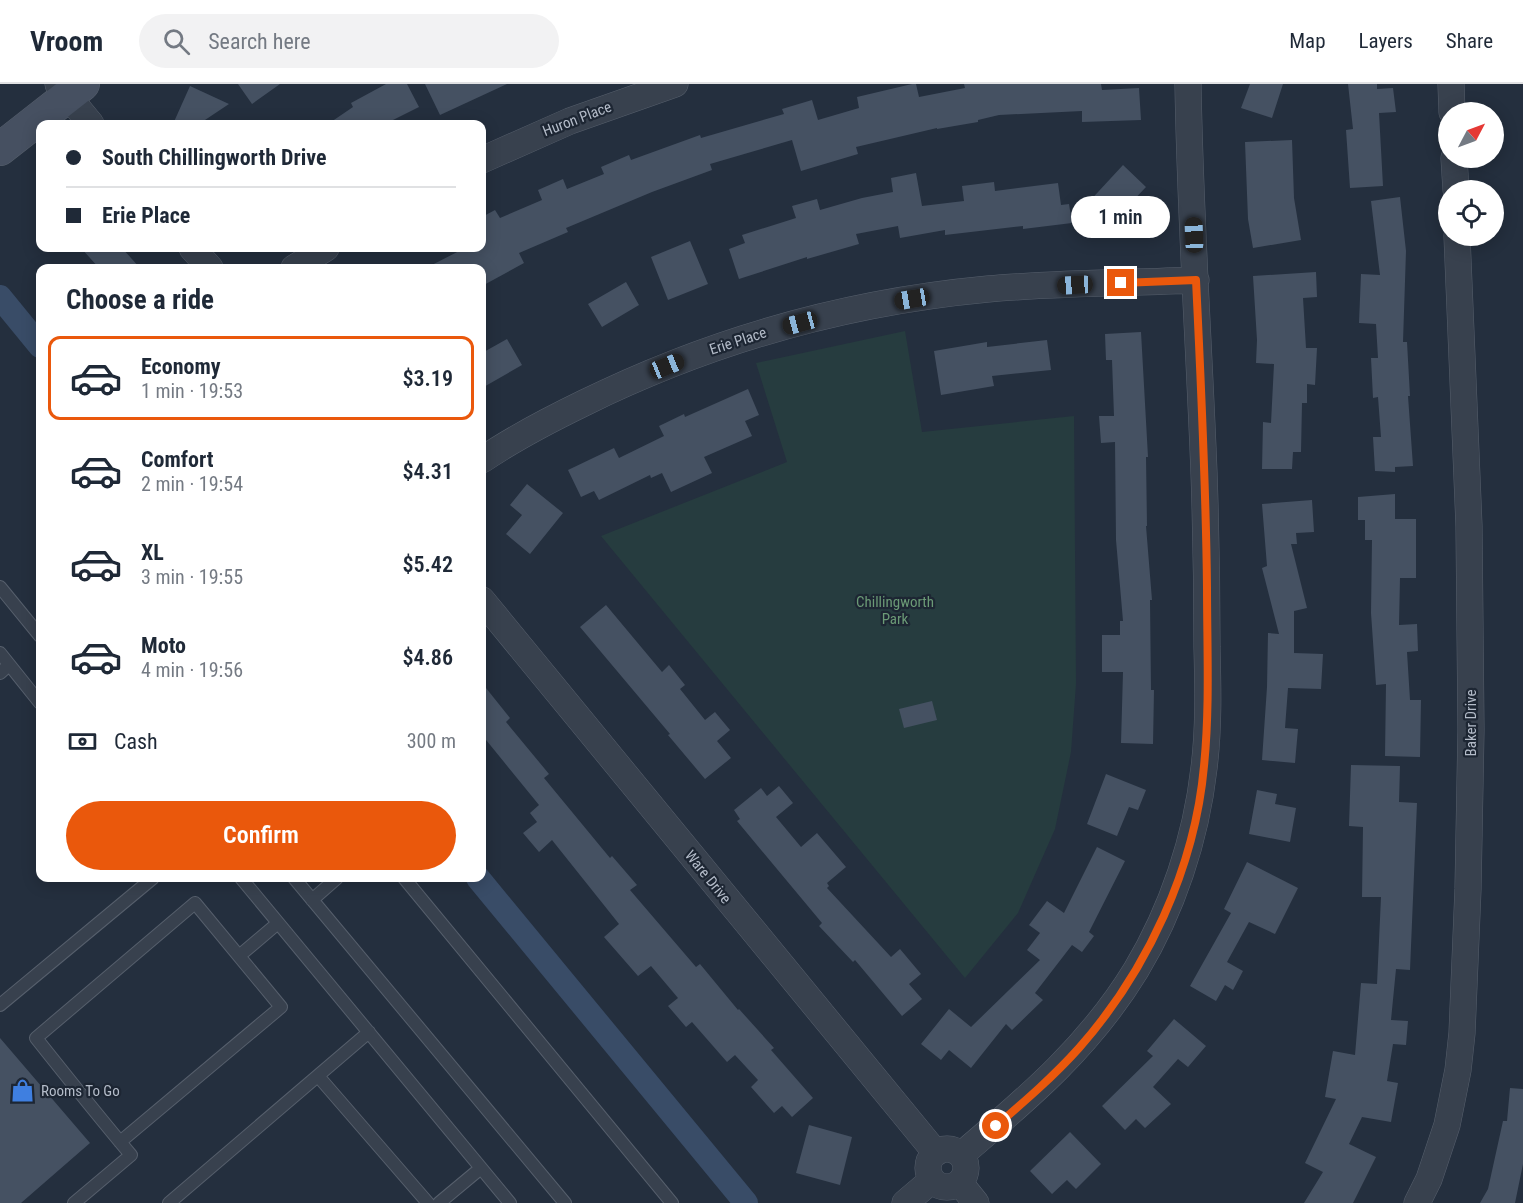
<!DOCTYPE html>
<meta charset="utf-8">
<style>
body{margin:0;font-family:"Roboto Condensed",sans-serif;background:#f2f2f3;color:#1f2937;height:100vh;display:flex;flex-direction:column;font-size:22px;white-space:nowrap}
*{box-sizing:border-box;margin:0}
p{font-size:20px;color:#747a83}
.icon{flex:none;width:33px;height:33px;fill:none;stroke:currentColor;stroke-width:2;stroke-linecap:round;stroke-linejoin:round}
.map{position:relative;flex:1;overflow:hidden}
.side{position:absolute;left:36px;top:180px;width:450px;height:618px;display:flex;flex-direction:column;background:#fff;border-radius:12px;box-shadow:0 3px 15px #0003}
.side>*{flex:none}
.guide{position:absolute;left:36px;top:36px;width:450px;height:132px;border-radius:12px;box-shadow:0 3px 15px #0003;display:grid;align-content:center;height:132px;padding:0 30px;background:#fff}
.needle{width:39px;rotate:49deg}
.buttons{position:absolute;left:1438px;top:18px;display:grid;gap:12px}
.buttons a{display:grid;place-items:center;width:66px;height:66px;border-radius:50%;background:#fff;box-shadow:0 3px 15px #0003;font-size:30px}
.end{position:absolute;width:27px;height:27px;margin:-14px;border:8px solid #ea580c;background:#fff;box-shadow:0 0 0 3px #fff}
.from{border-radius:50%}
.bubble{position:absolute;height:42px;border-radius:21px;background:#fff;box-shadow:0 3px 15px #0003;font-size:20px;font-weight:600;line-height:42px;text-align:center}
.car{position:absolute;width:18px;height:36px;margin:-18px -9px;border-radius:8px;box-shadow:0 0 4px 2px #0007;background:linear-gradient(#222 24%,#8ab4d8 0 40%,#222 0 76%,#8ab4d8 0 86%,#222 0)}
.guide b{display:flex;align-items:center;gap:21px;height:57px;font-size:22px}
.guide b+b{border-top:2px solid #e0e1e3}
.guide i{width:15px;height:15px;background:#1f2937}
ul{padding:0;list-style:none}
li{display:flex;align-items:center;gap:18px;height:84px;margin:0 12px 9px;padding:0 18px;border:3px solid transparent;border-radius:12px}
li div{flex:1}
li b{display:block;font-size:22px}
li em{font-style:normal;font-weight:600}
li.active{border-color:#ea580c}
li>.icon{width:54px;height:54px;stroke-width:1.5}
h2{padding:0 30px;font-size:27px;line-height:72px}
.pay{display:flex;align-items:center;gap:15px;height:66px;padding:0 30px;font-size:22px}
.pay p{margin-inline-start:auto}
.cta{display:flex;gap:12px;margin-top:auto;padding:12px 30px}
.cta a{flex:1;height:69px;border-radius:36px;background:#ea580c;color:#fff;font-size:24px;font-weight:600;line-height:69px;text-align:center}
header{display:flex;align-items:center;gap:36px;box-sizing:border-box;height:84px;padding:0 30px;background:#fff;border-bottom:2px solid #e0e1e3}
header strong{font-size:28px}
nav{display:flex;gap:33px;margin-inline-start:auto;font-size:21px}
.search{width:420px;height:54px;background:#f2f2f3;display:flex;align-items:center;gap:15px;box-sizing:border-box;padding:0 21px;border-radius:33px;color:#747a83;font-size:22px}
.map>svg:first-child{display:block}
</style>
<header>
<strong>Vroom</strong>
<div class="search"><svg class="icon" aria-label="search" viewBox="0 0 24 24"><circle cx="10" cy="10" r="6"/><path d="M15 15l6 6"/></svg>Search here</div>
<nav><a>Map</a><a>Layers</a><a>Share</a></nav>
</header>
<div class="map">
<svg width="1523" height="1119" viewBox="0 0 1523 1119">
<rect width="100%" height="100%" fill="#242f3e"/>
<!-- green -->
<path fill="#263c3f" d="M 905,247 L 922,348 L 1074,332 L 1076,600 L 1071,668 L 1055,745 L 1018,829 L 965,894 L 601,452 L 787,378 L 756,279 Z"/>
<g fill="none" stroke-linecap="round" stroke-linejoin="round">
<!-- canal -->
<path stroke="#394c67" stroke-width="24" d="M 0,213 L 40,262
M 478,794 L 746,1119"/>
</g>
<!-- building -->
<path fill="#455162" d="M 238,0 L 280,0 L 252,20 Z
M 386,0 L 407,0 L 419,23 L 385,40 L 328,40 L 353,23 L 351,19 Z
M 425,0 L 507,0 L 440,31 Z
M 912,0 L 916,0 L 919,13 L 965,4 L 964,0 L 1101,0 L 1102,6 L 1139,4 L 1141,36 L 1082,38 L 1082,27 L 999,31 L 978,36 L 978,38 L 937,45 L 937,44 L 856,63 L 858,70 L 801,87 L 792,56 L 710,80 L 712,86 L 652,108 L 566,144 L 568,148 L 519,169 L 524,179 L 482,202 L 482,184 L 426,184 L 465,164 L 482,164 L 482,133 L 495,126 L 500,134 L 542,116 L 538,106 L 563,95 L 567,105 L 604,90 L 601,83 L 629,71 L 631,76 L 700,51 L 701,54 L 784,30 L 782,25 L 812,16 L 818,36 L 859,24 L 857,13 Z
M 1250,0 L 1283,0 L 1272,34 L 1241,24 Z
M 1348,0 L 1377,0 L 1377,5 L 1393,4 L 1396,28 L 1379,29 L 1383,102 L 1350,104 L 1346,46 L 1353,45 Z
M 190,2 L 229,20 L 199,40 L 173,40 Z
M 1292,56 L 1294,114 L 1301,156 L 1253,164 L 1248,135 L 1245,58 Z
M 1123,81 L 1146,103 L 1109,142 L 1086,121 Z
M 916,89 L 922,122 L 964,117 L 962,102 L 994,98 L 995,107 L 1058,99 L 1061,121 L 1069,120 L 1072,139 L 1023,145 L 1023,142 L 945,151 L 945,146 L 900,154 L 898,142 L 856,150 L 859,160 L 807,175 L 807,173 L 739,195 L 729,165 L 745,159 L 742,151 L 796,134 L 792,122 L 817,115 L 820,126 L 862,114 L 893,108 L 891,94 Z
M 1400,113 L 1406,167 L 1403,258 L 1407,258 L 1410,312 L 1408,312 L 1413,382 L 1395,383 L 1395,388 L 1375,387 L 1373,353 L 1381,353 L 1378,313 L 1373,314 L 1371,274 L 1378,274 L 1376,240 L 1359,239 L 1361,190 L 1380,191 L 1371,117 Z
M 690,157 L 708,200 L 668,216 L 651,173 Z
M 81,164 L 122,164 L 140,184 L 99,184 Z
M 1316,188 L 1317,213 L 1303,214 L 1306,264 L 1317,264 L 1315,301 L 1307,300 L 1307,319 L 1302,319 L 1301,368 L 1293,368 L 1292,385 L 1262,385 L 1263,338 L 1271,339 L 1274,280 L 1256,279 L 1257,256 L 1253,192 Z
M 626,198 L 639,221 L 602,243 L 588,220 Z
M 1141,248 L 1148,373 L 1146,373 L 1147,442 L 1146,442 L 1152,516 L 1150,516 L 1151,606 L 1154,606 L 1153,660 L 1121,659 L 1123,588 L 1102,588 L 1102,551 L 1120,551 L 1120,537 L 1123,537 L 1116,456 L 1115,358 L 1101,359 L 1099,332 L 1114,332 L 1112,276 L 1106,276 L 1105,250 Z
M 507,255 L 522,281 L 482,304 L 482,269 Z
M 1047,256 L 1051,286 L 992,292 L 994,302 L 941,311 L 934,267 L 987,258 L 987,263 Z
M 748,305 L 759,331 L 745,337 L 752,352 L 704,373 L 712,389 L 671,408 L 662,389 L 651,394 L 650,391 L 599,416 L 594,407 L 581,413 L 568,386 L 614,364 L 619,374 L 664,352 L 659,342 L 684,330 L 685,333 Z
M 527,400 L 563,429 L 530,470 L 506,450 L 522,431 L 510,421 Z
M 1395,410 L 1395,435 L 1416,435 L 1416,494 L 1400,494 L 1399,541 L 1417,540 L 1418,567 L 1407,568 L 1410,616 L 1421,616 L 1420,673 L 1385,672 L 1386,600 L 1376,601 L 1371,529 L 1372,456 L 1365,456 L 1365,436 L 1358,436 L 1358,413 Z
M 1312,416 L 1314,448 L 1296,449 L 1297,460 L 1291,460 L 1307,524 L 1294,527 L 1294,569 L 1323,570 L 1321,605 L 1288,604 L 1285,644 L 1298,645 L 1295,679 L 1262,676 L 1267,603 L 1268,549 L 1279,550 L 1262,484 L 1267,482 L 1262,420 Z
M 606,521 L 662,588 L 669,581 L 685,601 L 680,605 L 705,636 L 715,628 L 730,646 L 717,657 L 731,674 L 705,695 L 668,651 L 670,650 L 580,543 Z
M 482,599 L 510,634 L 506,638 L 549,690 L 544,694 L 610,774 L 612,772 L 637,801 L 630,806 L 696,883 L 700,880 L 738,926 L 739,925 L 774,964 L 771,966 L 813,1014 L 792,1033 L 782,1022 L 774,1029 L 751,1003 L 758,996 L 735,971 L 727,978 L 692,938 L 686,943 L 668,922 L 678,914 L 651,882 L 638,892 L 604,853 L 619,840 L 552,756 L 539,768 L 523,749 L 537,738 L 530,729 L 539,721 L 482,651 Z
M 932,617 L 937,636 L 904,644 L 899,625 Z
M 1351,681 L 1400,682 L 1399,718 L 1417,719 L 1410,886 L 1396,885 L 1391,936 L 1408,937 L 1406,961 L 1393,960 L 1387,997 L 1398,999 L 1391,1038 L 1362,1033 L 1349,1060 L 1376,1073 L 1353,1119 L 1304,1119 L 1323,1088 L 1305,1079 L 1336,1015 L 1325,1013 L 1333,967 L 1355,971 L 1361,899 L 1377,900 L 1381,813 L 1362,813 L 1363,743 L 1349,742 Z
M 1106,690 L 1146,706 L 1138,726 L 1129,723 L 1117,752 L 1087,740 Z
M 779,702 L 793,719 L 776,733 L 801,763 L 817,749 L 846,783 L 827,799 L 829,802 L 827,804 L 891,873 L 900,865 L 921,890 L 909,900 L 922,915 L 902,932 L 855,876 L 853,878 L 819,842 L 822,839 L 737,737 L 740,735 L 734,726 L 761,704 L 767,712 Z
M 1257,706 L 1277,710 L 1275,720 L 1296,724 L 1290,758 L 1249,750 Z
M 1097,763 L 1125,777 L 1089,848 L 1094,852 L 1082,868 L 1072,861 L 1035,909 L 1043,916 L 1012,946 L 1006,940 L 971,984 L 949,966 L 941,976 L 921,960 L 949,925 L 971,943 L 1040,876 L 1027,866 L 1040,849 L 1029,841 L 1047,817 L 1064,829 Z
M 1247,778 L 1298,804 L 1275,850 L 1249,838 L 1227,878 L 1243,887 L 1233,906 L 1225,901 L 1216,917 L 1190,902 L 1231,829 L 1224,825 Z
M 1174,935 L 1206,962 L 1188,983 L 1178,975 L 1153,1003 L 1171,1020 L 1145,1044 L 1136,1035 L 1125,1046 L 1102,1022 L 1153,972 L 1147,967 Z
M 0,954 L 90,1059 L 21,1119 L 0,1119 Z
M 1510,1004 L 1523,1005 L 1523,1080 L 1515,1119 L 1480,1119 L 1488,1105 L 1503,1037 L 1507,1037 Z
M 809,1041 L 852,1053 L 840,1101 L 796,1089 Z
M 1070,1048 L 1101,1080 L 1076,1105 L 1067,1096 L 1052,1110 L 1030,1087 Z"/>
<g fill="none" stroke-linecap="round" stroke-linejoin="round">
<defs>
<path id="lane" d="M 0,503 L 40,552
M 0,569 L 40,619
M 0,589 L 9,581
M 241,794 L 510,1119
M 294,794 L 565,1119
M 404,794 L 672,1119
M 312,816 L 337,794
M 239,872 L 278,839
M 0,921 L 153,794
M 318,992 L 428,1119
M 74,1119 L 131,1071 C 99,1033 67,993 36,954 L 195,819 L 281,923 L 120,1058
M 169,1119 L 369,948
M 439,1119 L 481,1084"/>
<path id="street" d="M 58,0 L 91,40
M 1451,0 L 1452,28
M 1454,74 L 1456,106
M 482,76 L 570,37 L 675,0
M 192,164 L 210,184
M 294,184 L 326,164
M 482,376 C 514,354 549,336 584,319 C 710,257 848,218 988,205 C 1057,199 1127,199 1196,196
M 482,516 L 936,1069
M928 1084a19 19 0 1 1 38 0a19 19 0 1 1-38 0Z
M 961,1071 C 1028,1014 1089,963 1136,886 C 1172,826 1196,755 1204,684 C 1209,644 1208,603 1207,563 C 1207,505 1206,447 1204,389 C 1199,259 1190,130 1188,0
M 960,1099 L 976,1119
M 905,1119 L 932,1096
M 1417,1119 L 1429,1095 L 1447,1041 L 1458,986 L 1462,949 L 1468,805 L 1471,646 L 1469,442 L 1457,152"/>
<path id="secondary" d="M 0,65 L 83,0"/>
</defs>
<!-- lane casing -->
<use href="#lane" stroke="#565f6c" stroke-width="14"/>
<!-- street casing -->
<use href="#street" stroke="#565f6c" stroke-width="27"/>
<!-- secondary casing -->
<use href="#secondary" stroke="#565f6c" stroke-width="34"/>
<!-- lane -->
<use href="#lane" stroke="#38414e" stroke-width="12"/>
<!-- street -->
<use href="#street" stroke="#38414e" stroke-width="26"/>
<!-- secondary -->
<use href="#secondary" stroke="#465061" stroke-width="33"/>
</g>
<g fill="none" stroke-linecap="round" stroke-linejoin="round">
<!-- route -->
<path stroke="#ea580c" stroke-width="8" d="M 996,1042 C 1025,1017 1054,992 1079,964 C 1147,887 1195,784 1204,682 C 1210,623 1207,563 1207,503 C 1206,401 1201,298 1196,196 L 1121,199"/>
</g>
<!-- icons -->
<defs>
<symbol id="shop-bare" viewBox="-9 -9 18 18"><path d="M-5-2.5h2.3a2.7 3.5 0 0 1 5.4 0H5L5.5 6h-11ZM-1.5-2.5h3a1.5 2.3 0 0 0-3 0Z" fill="#3f7fe0" stroke="#1d2633" stroke-width="2.5" paint-order="stroke"/></symbol>
</defs>
<g fill-rule="evenodd">
<use href="#shop-bare" x="6" y="990" width="33" height="33"/>
</g>
<g text-anchor="middle" stroke-width="4.5" stroke-linejoin="round" paint-order="stroke">
<!-- street labels -->
<g font-size="15" fill="#b4bcc9" stroke="#1d2633">
<text transform="translate(577 35) rotate(-21)" y="5">Huron Place</text>
<text transform="translate(738 257) rotate(-18)" y="5">Erie Place</text>
<text transform="translate(1471 639) rotate(-90)" y="5">Baker Drive</text>
<text transform="translate(708 793) rotate(51)" y="5">Ware Drive</text>
</g>
<!-- park labels -->
<g font-size="15" fill="#6b9a76" stroke="#1d2633">
<text x="895" y="523">Chillingworth<tspan x="895" dy="17">Park</tspan></text>
</g>
<!-- poi labels -->
<g font-size="15" fill="#b4bcc9" stroke="#1d2633" text-anchor="start">
<text x="41" y="1012">Rooms To Go</text>
</g>
</g>
</svg>
<div class="buttons">
<a><svg class="needle" viewBox="-14 -14 28 28"><path d="M0-13l5 13h-10z" fill="#e53935"/><path d="M0 13l5-13h-10z" fill="#747a83"/></svg></a>
<a><svg class="icon" aria-label="locate" viewBox="0 0 24 24"><circle cx="12" cy="12" r="6"/><path d="M12 2v4M12 18v4M2 12h4M18 12h4"/></svg></a>
</div>
<i class="end from" style="left:996px;top:1042px"></i>
<i class="end" style="left:1121px;top:199px"></i>
<div class="bubble" style="left:1071px;top:112px;width:99px">1 min</div>
<i class="car" style="left:1194px;top:151px;rotate:358deg"></i>
<i class="car" style="left:1075px;top:201px;rotate:267deg"></i>
<i class="car" style="left:912px;top:215px;rotate:260deg"></i>
<i class="car" style="left:800px;top:239px;rotate:255deg"></i>
<i class="car" style="left:667px;top:282px;rotate:68deg"></i>
<div class="guide">
<b><i class="from"></i>South Chillingworth Drive</b>
<b><i></i>Erie Place</b>
</div>
<section class="side">
<h2>Choose a ride</h2>
<ul>
<li class="active"><svg class="icon" aria-label="car" viewBox="0 0 24 24"><path d="M5 17H2v-5l4-1 3-4h7l3 4 3 1v5h-3M9 17h6M6 11h13"/><circle cx="7" cy="17" r="2"/><circle cx="17" cy="17" r="2"/></svg><div><b>Economy</b><p>1 min · 19:53</p></div><em>$3.19</em></li>
<li><svg class="icon" aria-label="car" viewBox="0 0 24 24"><path d="M5 17H2v-5l4-1 3-4h7l3 4 3 1v5h-3M9 17h6M6 11h13"/><circle cx="7" cy="17" r="2"/><circle cx="17" cy="17" r="2"/></svg><div><b>Comfort</b><p>2 min · 19:54</p></div><em>$4.31</em></li>
<li><svg class="icon" aria-label="car" viewBox="0 0 24 24"><path d="M5 17H2v-5l4-1 3-4h7l3 4 3 1v5h-3M9 17h6M6 11h13"/><circle cx="7" cy="17" r="2"/><circle cx="17" cy="17" r="2"/></svg><div><b>XL</b><p>3 min · 19:55</p></div><em>$5.42</em></li>
<li><svg class="icon" aria-label="car" viewBox="0 0 24 24"><path d="M5 17H2v-5l4-1 3-4h7l3 4 3 1v5h-3M9 17h6M6 11h13"/><circle cx="7" cy="17" r="2"/><circle cx="17" cy="17" r="2"/></svg><div><b>Moto</b><p>4 min · 19:56</p></div><em>$4.86</em></li>
</ul>
<div class="pay"><svg class="icon" aria-label="cash" viewBox="0 0 24 24"><path d="M3 7h18v10H3z"/><circle cx="12" cy="12" r="2"/></svg>Cash<p>300 m</p></div>
<div class="cta"><a>Confirm</a></div>
</section>
</div>
